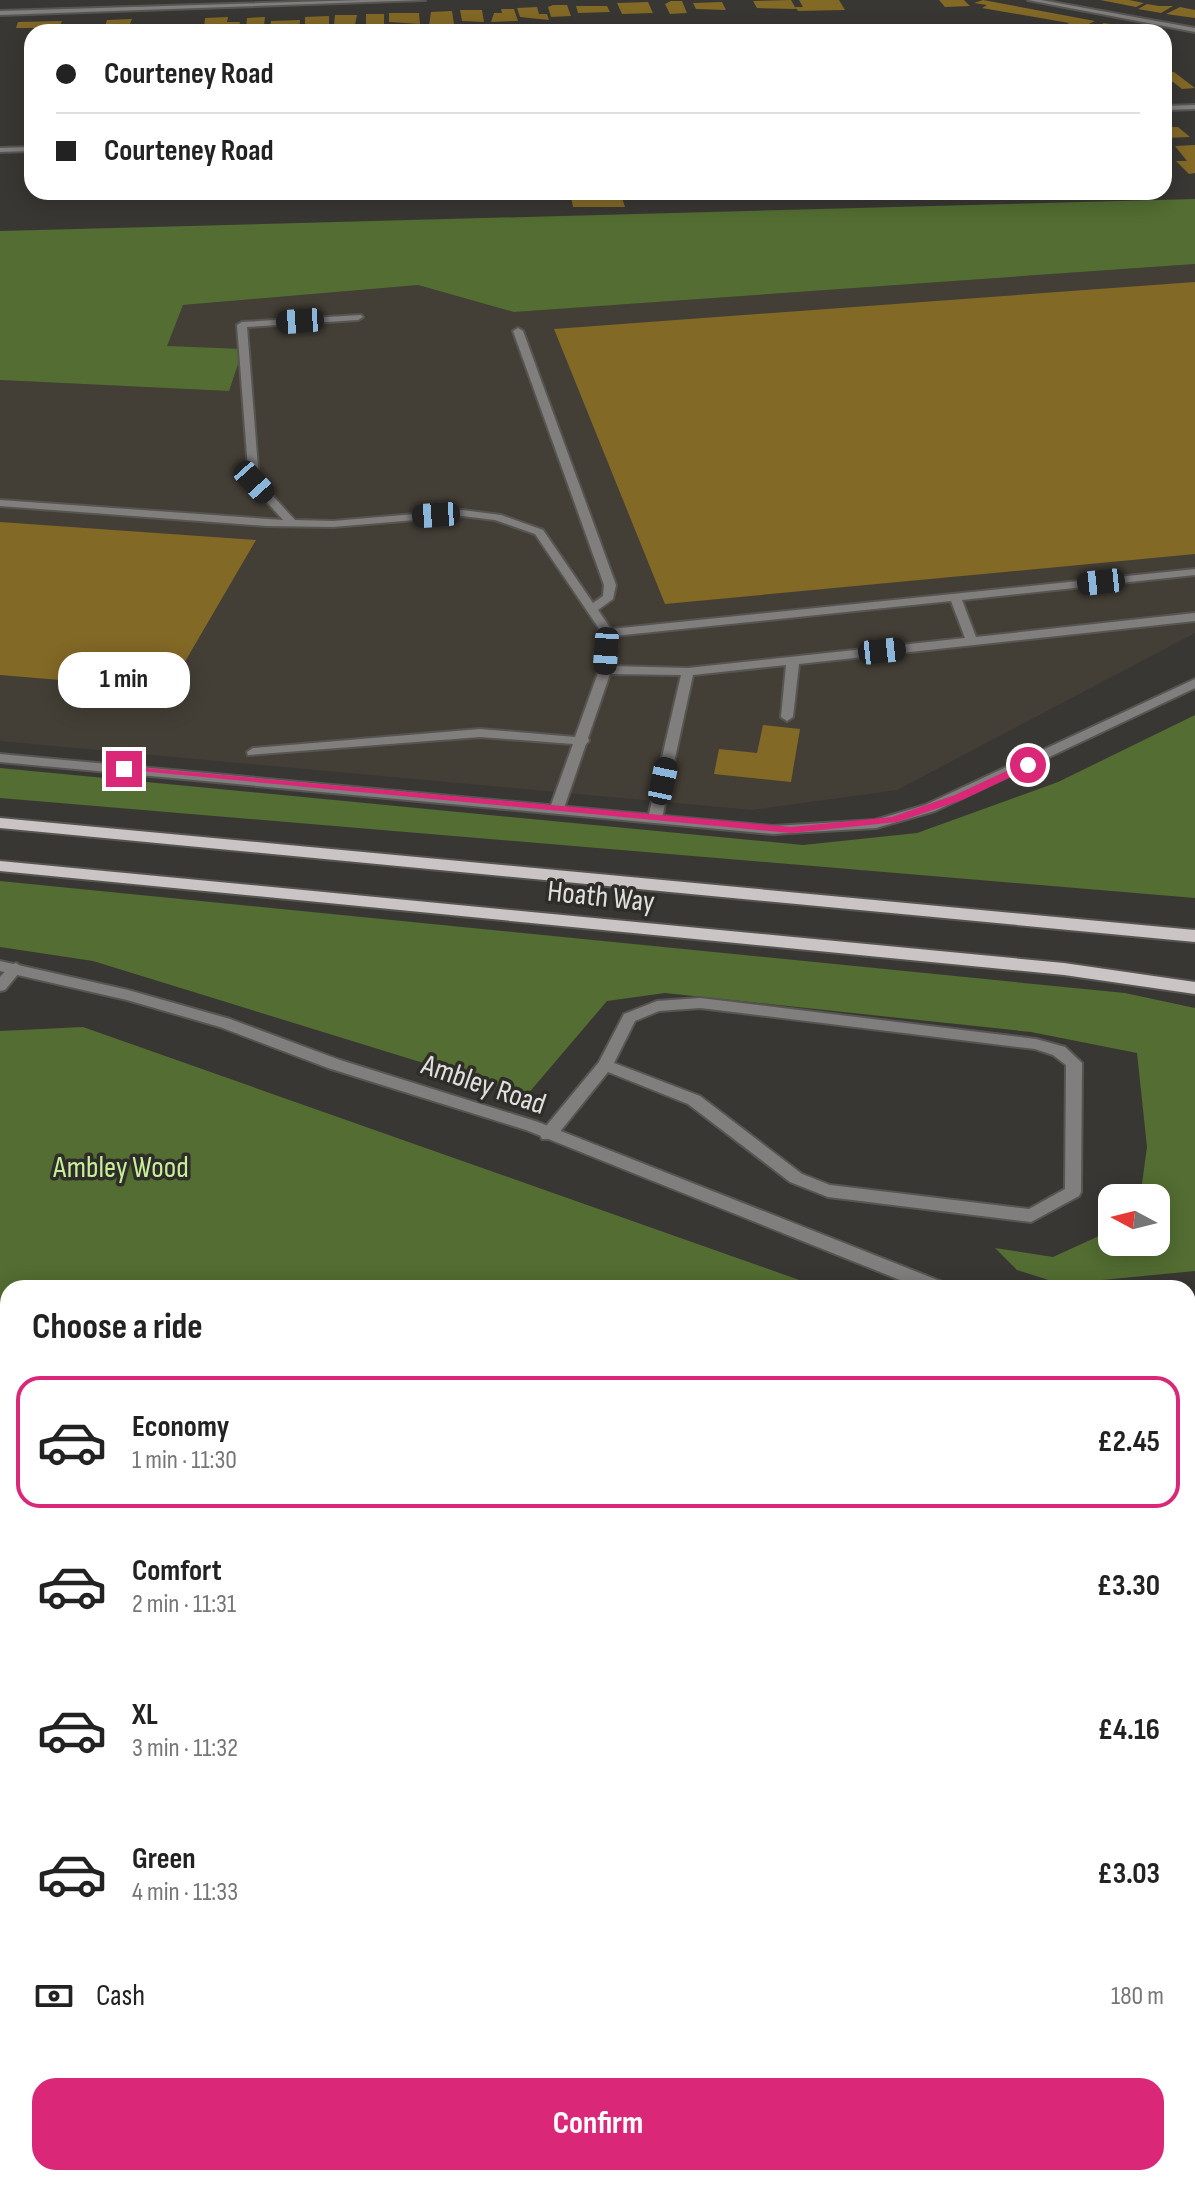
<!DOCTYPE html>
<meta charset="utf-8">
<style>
body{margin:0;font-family:"Sofia Sans Condensed",sans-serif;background:#f6f6f6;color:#222;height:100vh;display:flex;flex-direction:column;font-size:30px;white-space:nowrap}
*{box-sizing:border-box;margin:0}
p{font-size:26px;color:#767676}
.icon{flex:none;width:44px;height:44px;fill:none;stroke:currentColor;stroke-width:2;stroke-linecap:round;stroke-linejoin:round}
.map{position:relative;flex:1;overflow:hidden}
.sheet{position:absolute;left:0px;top:1280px;width:1196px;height:906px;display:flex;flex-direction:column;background:#fff;border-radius:24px 24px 0 0;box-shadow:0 4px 20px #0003}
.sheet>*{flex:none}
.guide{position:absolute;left:24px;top:24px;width:1148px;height:176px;border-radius:24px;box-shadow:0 4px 20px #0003;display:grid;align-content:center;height:176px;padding:0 32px;background:#fff}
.needle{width:52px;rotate:277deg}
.fabs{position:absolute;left:1098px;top:1184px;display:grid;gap:16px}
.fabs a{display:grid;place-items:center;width:72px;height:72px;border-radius:16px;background:#fff;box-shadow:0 4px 20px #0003;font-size:40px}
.end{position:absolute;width:36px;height:36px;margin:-18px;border:10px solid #db2777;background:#fff;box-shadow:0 0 0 4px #fff}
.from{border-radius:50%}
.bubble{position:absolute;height:56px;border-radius:24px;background:#fff;box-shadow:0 4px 20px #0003;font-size:26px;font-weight:700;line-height:56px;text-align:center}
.car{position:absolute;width:24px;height:48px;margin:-24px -12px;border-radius:10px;box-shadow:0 0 6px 2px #0007;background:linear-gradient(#222 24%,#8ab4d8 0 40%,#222 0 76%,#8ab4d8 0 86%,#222 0)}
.guide b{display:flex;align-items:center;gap:28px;height:76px;font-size:30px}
.guide b+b{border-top:2px solid #e0e0e0}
.guide i{width:20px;height:20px;background:#222}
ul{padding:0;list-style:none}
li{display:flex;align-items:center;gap:24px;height:132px;margin:0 16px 12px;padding:0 16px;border:4px solid transparent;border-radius:24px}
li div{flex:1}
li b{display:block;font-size:30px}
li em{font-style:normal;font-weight:700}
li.on{border-color:#db2777}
li>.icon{width:72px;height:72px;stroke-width:1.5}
h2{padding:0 32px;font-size:36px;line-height:96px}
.pay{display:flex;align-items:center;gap:20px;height:88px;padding:0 32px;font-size:30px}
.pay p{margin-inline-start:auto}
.action{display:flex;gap:16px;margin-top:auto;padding:16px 32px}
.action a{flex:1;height:92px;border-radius:24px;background:#db2777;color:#fff;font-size:32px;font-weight:700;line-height:92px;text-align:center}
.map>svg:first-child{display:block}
</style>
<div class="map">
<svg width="1195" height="2185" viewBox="0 0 1195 2185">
<rect width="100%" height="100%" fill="#393733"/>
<!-- built -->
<path fill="#443f36" d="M 1195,264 L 1195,633 L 897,790 L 752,810 L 0,741 L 0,380 L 229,391 L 166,346 L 183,305 L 418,285 L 514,312 Z"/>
<!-- forest -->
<path fill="#536d32" d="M 1195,199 L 1195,264 L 514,312 L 418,285 L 183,305 L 167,346 L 243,349 L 229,391 L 0,380 L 0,231 Z
M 1195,715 L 1195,898 L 0,798 L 0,768 L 803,845 L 917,833 L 1058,782 Z
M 0,881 L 1125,993 L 1195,1008 L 1195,1271 L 1061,1284 L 1017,1270 L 995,1248 L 1053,1257 L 1112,1230 L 1112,1242 L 1156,1242 L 1156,1198 L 1140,1198 L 1147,1147 L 1137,1053 L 1031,1032 L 665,993 L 607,1001 L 527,1095 L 93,961 L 0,947 Z
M 83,1027 L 822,1288 L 8,1288 L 8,2178 L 1188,2178 L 1188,1417 L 1195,1420 L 1195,2185 L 0,2185 L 0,1031 Z"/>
<!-- building -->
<path fill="#836926" d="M 791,0 L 796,9 L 757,8 L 753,1 Z
M 799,0 L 839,0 L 845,10 L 798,11 L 795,7 L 803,7 Z
M 939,0 L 964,0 L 970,6 L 945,7 Z
M 983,0 L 1095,21 L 1080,28 L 1065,25 L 1069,23 L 982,8 L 987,5 L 974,3 Z
M 1100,0 L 1129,0 L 1144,3 L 1136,7 Z
M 671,1 L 682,1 L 687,13 L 670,14 L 665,4 Z
M 648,2 L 653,13 L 622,14 L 617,3 Z
M 722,2 L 726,10 L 696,9 L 693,3 Z
M 1147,4 L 1159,6 L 1173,6 L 1161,13 L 1138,9 Z
M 553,5 L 567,5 L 571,16 L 551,17 L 548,7 Z
M 576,6 L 607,6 L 610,12 L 578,13 Z
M 537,7 L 539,14 L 547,14 L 549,20 L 520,17 L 517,8 Z
M 1180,7 L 1195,10 L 1195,18 L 1166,14 Z
M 501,9 L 514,9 L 518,21 L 491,22 L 494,13 L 502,13 Z
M 460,10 L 482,10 L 484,22 L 462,21 Z
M 452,11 L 454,24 L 429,25 L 431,12 Z
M 389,13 L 419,13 L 420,24 L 389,22 Z
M 366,14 L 384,14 L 384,24 L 366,25 Z
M 335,15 L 357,15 L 355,25 L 334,25 Z
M 329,16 L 329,27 L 305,27 L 305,17 Z
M 228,17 L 227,22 L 240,22 L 239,28 L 204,28 L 205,18 Z
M 265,17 L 264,26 L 246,27 L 247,18 Z
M 132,19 L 127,32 L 103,32 L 107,20 Z
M 300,20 L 299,30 L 270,29 L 271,21 Z
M 62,21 L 59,28 L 16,28 L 18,22 Z
M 1104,23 L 1145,30 L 1145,32 L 1095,28 Z
M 1174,72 L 1195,88 L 1182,89 L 1173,82 L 1164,82 L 1164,73 Z
M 1164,127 L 1178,127 L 1190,137 L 1164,138 Z
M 1195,145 L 1195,173 L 1189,174 L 1176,161 L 1187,161 L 1175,146 Z
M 598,192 L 620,192 L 625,207 L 573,207 L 571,197 L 600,196 Z
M 1195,282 L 1195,554 L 665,604 L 554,329 Z
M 0,522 L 256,540 L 169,689 L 0,675 Z
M 763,725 L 800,729 L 791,782 L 714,774 L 719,749 L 757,753 Z"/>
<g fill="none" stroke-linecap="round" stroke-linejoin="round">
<defs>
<path id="lane" d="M 361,315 L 363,317 L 358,320 L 247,327 L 259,481 L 295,520 L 333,521 L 462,510 L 501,515 L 543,530 L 593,603 L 603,596 L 604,585 L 513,331 L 518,328 L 523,331 L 616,585 L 613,599 L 598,610 L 611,629 L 1195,569 L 1195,575 L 962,600 L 976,637 L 1195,613 L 1195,621 L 799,664 L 793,717 L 787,721 L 781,717 L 786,665 L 693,675 L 662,818 L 655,822 L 648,818 L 681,675 L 610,674 L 588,738 L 589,741 L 586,744 L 564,808 L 557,812 L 550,808 L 573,744 L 480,737 L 248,755 L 247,752 L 253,748 L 480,729 L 575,737 L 599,670 L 602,633 L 535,534 L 495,520 L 462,516 L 333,527 L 266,526 L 0,506 L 0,500 L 283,520 L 249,482 L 237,325 L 242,322 ZM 951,601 L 965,638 L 688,668 L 611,666 L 614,636 Z
M 16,963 L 23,968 L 5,990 L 0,991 L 0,977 L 11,965 Z
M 700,998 L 1036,1039 L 1065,1047 L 1082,1063 L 1081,1192 L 1079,1196 L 1031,1222 L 828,1197 L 790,1182 L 688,1104 L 608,1072 L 554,1139 L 542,1139 L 540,1135 L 542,1131 L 599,1062 L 624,1014 L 657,1001 ZM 700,1008 L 1035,1049 L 1053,1055 L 1066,1065 L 1065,1189 L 1029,1209 L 830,1185 L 802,1174 L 700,1096 L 614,1063 L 635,1021 L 659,1011 Z"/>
<path id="street" d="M 362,0 L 425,0 L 0,15 L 0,11 Z
M 1028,0 L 1041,0 L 1195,28 L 1195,32 Z
M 1195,105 L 1195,109 L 1164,110 L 1164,106 Z
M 32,147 L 32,151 L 0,152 L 0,148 Z
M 1195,679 L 1195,688 L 935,811 L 876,828 L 773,834 L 0,762 L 0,754 L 773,826 L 875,820 L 925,805 Z
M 0,961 L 128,990 L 230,1019 L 340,1060 L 538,1122 L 945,1283 L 948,1288 L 920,1288 L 526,1130 L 328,1068 L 220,1027 L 127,1000 L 0,971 Z
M 1188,1311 L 1195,1311 L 1195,1325 L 1188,1325 Z
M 1188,1370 L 1195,1372 L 1195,1388 L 1188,1386 Z"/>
<path id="primary" d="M 0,818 L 1195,930 L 1195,942 L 0,828 Z
M 0,861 L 1064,963 L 1195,982 L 1195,994 L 1064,975 L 0,871 Z"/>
</defs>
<!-- lane casing -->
<use href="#lane" stroke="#575552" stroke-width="4"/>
<!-- street casing -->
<use href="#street" stroke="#575552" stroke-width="4"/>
<!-- primary casing -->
<use href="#primary" stroke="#575552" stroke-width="4"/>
<!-- path -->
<path stroke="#959390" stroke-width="7" stroke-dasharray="9 6" stroke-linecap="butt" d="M 0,1756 L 8,1748
M 0,1875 L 8,1878
M 1188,2068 L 1195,2079
M 978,2185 L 984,2178"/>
<!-- lane -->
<use href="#lane" fill="#817e7e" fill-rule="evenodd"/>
<!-- street -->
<use href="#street" fill="#817e7e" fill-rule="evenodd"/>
<!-- primary -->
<use href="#primary" fill="#cac4c4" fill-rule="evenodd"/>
</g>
<!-- route -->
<path fill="#db2777" d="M 1028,761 L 1032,767 L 962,800 L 897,822 L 791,833 L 118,769 L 124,766 L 791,827 L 892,817 L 955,795 Z"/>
<g text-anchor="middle" stroke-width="7" stroke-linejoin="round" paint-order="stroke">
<!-- street labels -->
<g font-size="30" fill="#e1e0dd" stroke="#2f2d29">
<text transform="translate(601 896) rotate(6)" y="10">Hoath Way</text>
<text transform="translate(484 1084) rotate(19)" y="10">Ambley Road</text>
</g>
<!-- park labels -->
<g font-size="30" fill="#c8f099" stroke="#2f2d29">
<text x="121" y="1177">Ambley Wood</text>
</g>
</g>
</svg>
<div class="fabs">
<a><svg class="needle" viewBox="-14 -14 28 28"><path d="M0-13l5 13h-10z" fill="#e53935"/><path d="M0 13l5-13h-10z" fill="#767676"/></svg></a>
</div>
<i class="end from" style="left:1028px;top:765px"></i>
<i class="end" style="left:124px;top:769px"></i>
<div class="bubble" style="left:58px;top:652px;width:132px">1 min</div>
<i class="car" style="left:300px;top:321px;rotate:266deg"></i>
<i class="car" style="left:254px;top:482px;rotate:138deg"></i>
<i class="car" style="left:436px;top:515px;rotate:266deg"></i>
<i class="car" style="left:1101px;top:582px;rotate:264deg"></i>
<i class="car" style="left:606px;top:651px;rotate:184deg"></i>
<i class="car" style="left:882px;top:651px;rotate:84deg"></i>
<i class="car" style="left:663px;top:781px;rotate:12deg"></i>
<div class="guide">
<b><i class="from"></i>Courteney Road</b>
<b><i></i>Courteney Road</b>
</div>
<section class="sheet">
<h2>Choose a ride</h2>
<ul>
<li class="on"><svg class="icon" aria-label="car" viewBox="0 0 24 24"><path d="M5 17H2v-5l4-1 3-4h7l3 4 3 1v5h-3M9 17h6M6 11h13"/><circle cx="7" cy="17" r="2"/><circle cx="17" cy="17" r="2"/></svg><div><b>Economy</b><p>1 min · 11:30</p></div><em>£2.45</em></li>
<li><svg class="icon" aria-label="car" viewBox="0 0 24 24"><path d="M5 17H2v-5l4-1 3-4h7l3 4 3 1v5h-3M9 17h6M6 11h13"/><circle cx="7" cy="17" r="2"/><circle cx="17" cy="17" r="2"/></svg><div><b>Comfort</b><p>2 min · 11:31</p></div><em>£3.30</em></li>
<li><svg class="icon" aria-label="car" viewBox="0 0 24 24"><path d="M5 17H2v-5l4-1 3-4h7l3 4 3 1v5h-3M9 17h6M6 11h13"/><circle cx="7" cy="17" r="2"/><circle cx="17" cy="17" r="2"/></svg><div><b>XL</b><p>3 min · 11:32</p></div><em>£4.16</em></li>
<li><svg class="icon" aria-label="car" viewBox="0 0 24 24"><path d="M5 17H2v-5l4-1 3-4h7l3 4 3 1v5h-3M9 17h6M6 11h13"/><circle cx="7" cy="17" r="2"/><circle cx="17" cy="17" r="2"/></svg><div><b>Green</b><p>4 min · 11:33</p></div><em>£3.03</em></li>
</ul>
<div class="pay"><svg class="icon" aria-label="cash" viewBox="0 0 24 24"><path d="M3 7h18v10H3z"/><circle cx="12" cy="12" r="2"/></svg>Cash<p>180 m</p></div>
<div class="action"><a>Confirm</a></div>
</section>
</div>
